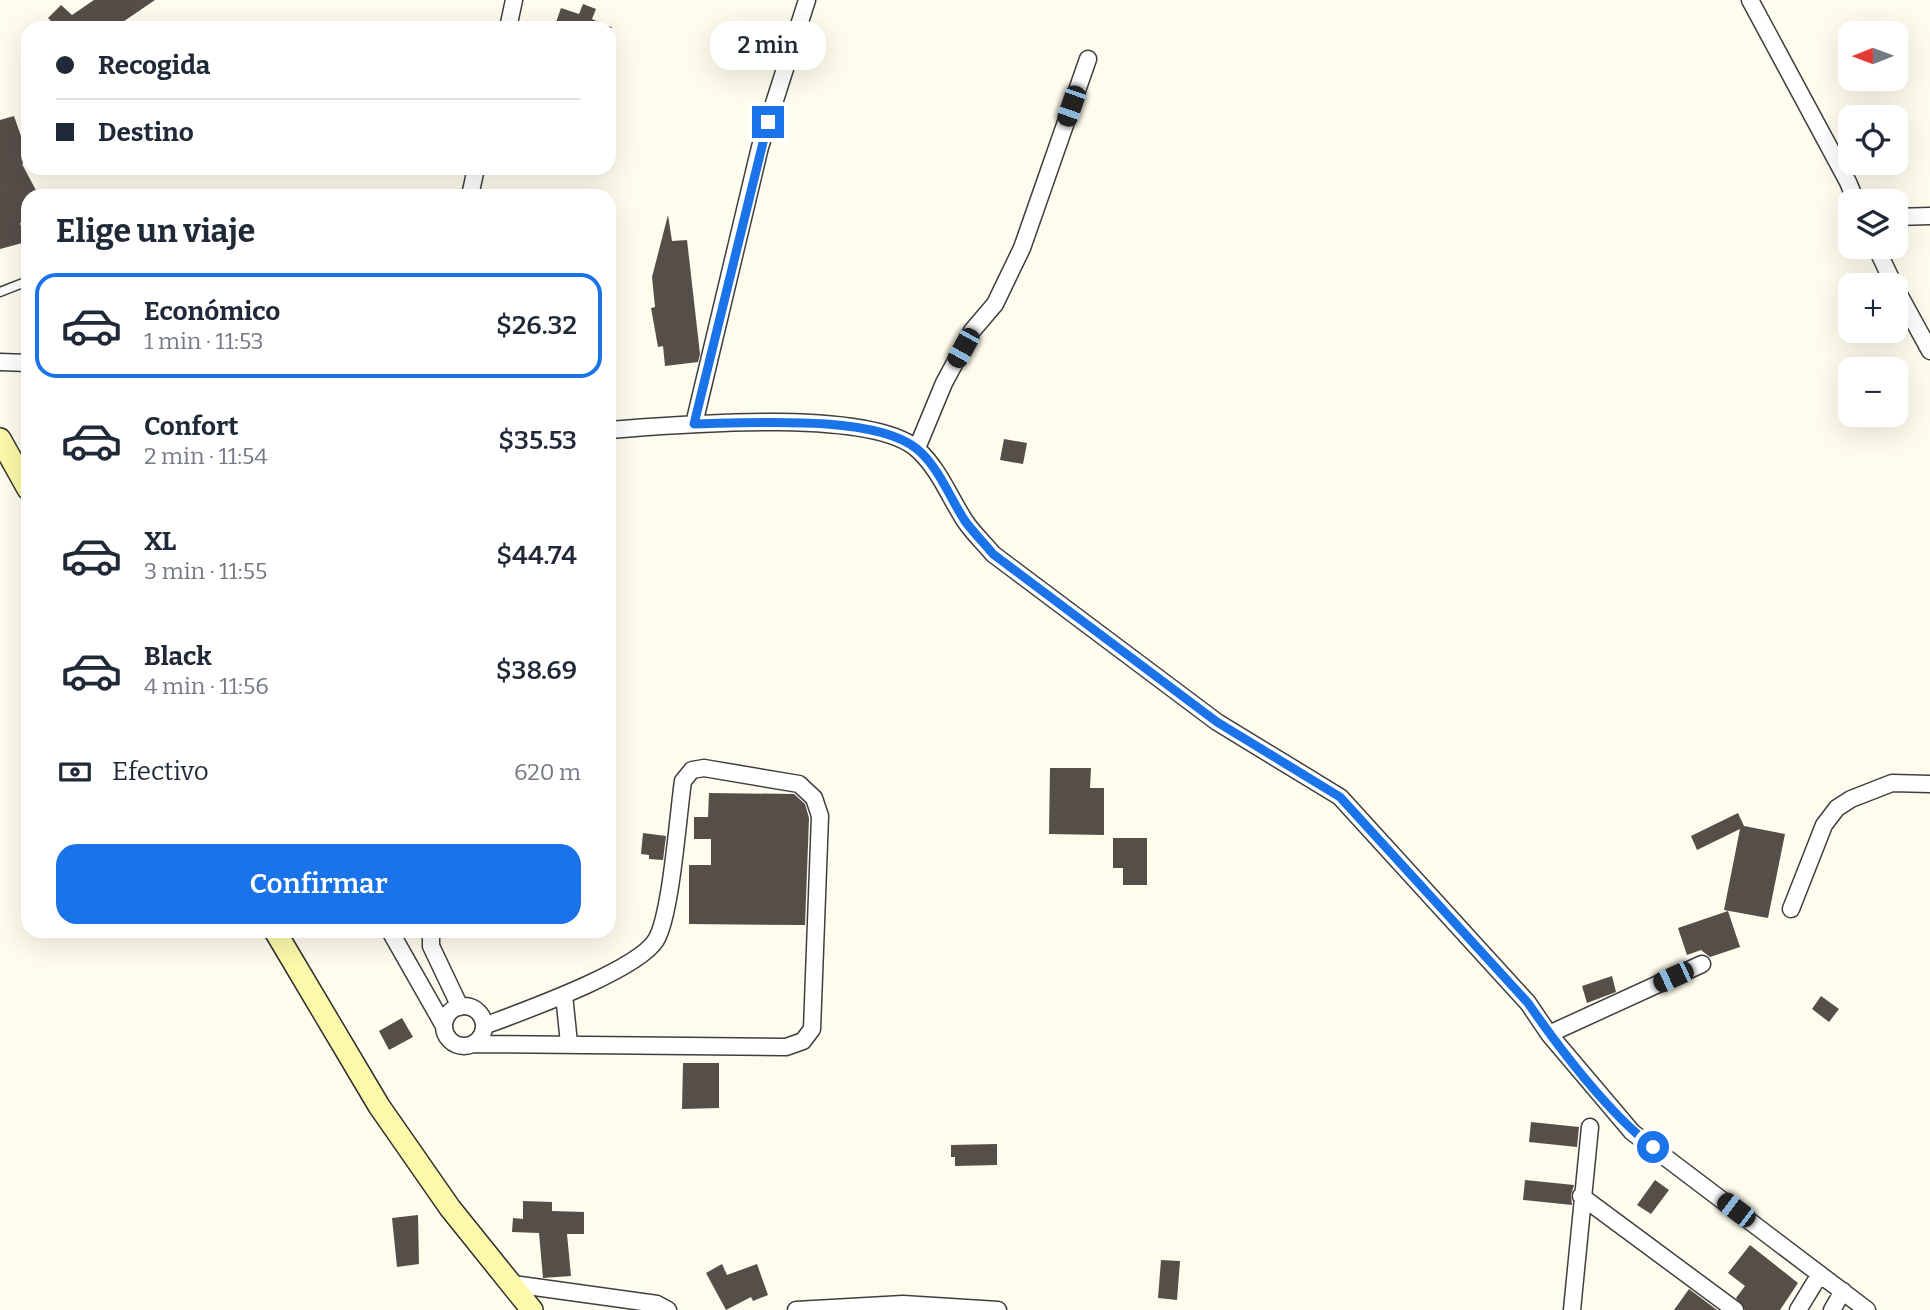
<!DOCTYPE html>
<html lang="es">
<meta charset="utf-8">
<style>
body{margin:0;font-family:Bitter,serif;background:#f2f2f3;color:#1f2937;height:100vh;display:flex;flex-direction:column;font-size:26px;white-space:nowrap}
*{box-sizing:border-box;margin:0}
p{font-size:23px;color:#747a83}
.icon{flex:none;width:38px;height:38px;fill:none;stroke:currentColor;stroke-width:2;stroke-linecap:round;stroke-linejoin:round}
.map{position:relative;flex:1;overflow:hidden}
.panel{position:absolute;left:21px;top:189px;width:595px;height:749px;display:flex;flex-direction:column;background:#fff;border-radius:21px;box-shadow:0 7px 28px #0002}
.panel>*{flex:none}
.guide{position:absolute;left:21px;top:21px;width:595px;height:154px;border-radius:21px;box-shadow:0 7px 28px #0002;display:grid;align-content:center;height:154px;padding:0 35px;background:#fff}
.needle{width:46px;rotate:269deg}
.buttons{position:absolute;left:1838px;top:21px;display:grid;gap:14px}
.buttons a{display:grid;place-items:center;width:70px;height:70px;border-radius:14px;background:#fff;box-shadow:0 7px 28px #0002;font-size:35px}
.end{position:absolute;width:32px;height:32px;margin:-16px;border:9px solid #1a73e8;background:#fff;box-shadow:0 0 0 4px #fff}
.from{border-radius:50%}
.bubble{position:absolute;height:49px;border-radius:21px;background:#fff;box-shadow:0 7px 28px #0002;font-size:23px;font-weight:600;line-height:49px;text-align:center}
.car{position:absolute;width:21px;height:42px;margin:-21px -10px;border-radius:9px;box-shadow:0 0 5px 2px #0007;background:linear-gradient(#222 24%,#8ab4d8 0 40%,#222 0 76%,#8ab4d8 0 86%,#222 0)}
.guide b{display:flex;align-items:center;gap:24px;height:66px;font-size:26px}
.guide b+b{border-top:2px solid #e0e1e3}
.guide i{width:18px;height:18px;background:#1f2937}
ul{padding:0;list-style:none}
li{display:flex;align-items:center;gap:21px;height:105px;margin:0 14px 10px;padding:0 21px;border:4px solid transparent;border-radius:21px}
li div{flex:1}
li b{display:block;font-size:26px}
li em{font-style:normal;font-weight:600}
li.active{border-color:#1a73e8}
li>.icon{width:63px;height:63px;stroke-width:1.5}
h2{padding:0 35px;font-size:32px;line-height:84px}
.pay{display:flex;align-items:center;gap:18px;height:77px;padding:0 35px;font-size:26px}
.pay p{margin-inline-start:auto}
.action{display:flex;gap:14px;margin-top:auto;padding:14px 35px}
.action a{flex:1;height:80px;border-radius:21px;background:#1a73e8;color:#fff;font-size:28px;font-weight:600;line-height:80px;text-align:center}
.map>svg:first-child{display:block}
</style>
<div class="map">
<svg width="1930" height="1310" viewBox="0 0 1930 1310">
<rect width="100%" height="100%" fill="#fefcec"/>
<!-- building -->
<path fill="#554e49" d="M 94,0 L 155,0 L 114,28 L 53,28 L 56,26 L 48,18 L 61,5 L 72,15 Z
M 583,4 L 596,9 L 592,19 L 613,28 L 554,28 L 561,8 L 579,14 Z
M 14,116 L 22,139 L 28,136 L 28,161 L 22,164 L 39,196 L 28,196 L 28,221 L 20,223 L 26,242 L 0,249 L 0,120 Z
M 668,215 L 672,241 L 687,240 L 700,354 L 698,362 L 665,366 L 663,346 L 658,347 L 651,308 L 655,307 L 652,277 Z
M 1004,439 L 1027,443 L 1023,464 L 1000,460 Z
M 1050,768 L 1091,768 L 1090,788 L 1104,788 L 1104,835 L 1049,834 Z
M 709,793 L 794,794 L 805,804 L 809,818 L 805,925 L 689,924 L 689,865 L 711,865 L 711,839 L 694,839 L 694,817 L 708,817 Z
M 1738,813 L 1744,826 L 1785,834 L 1768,918 L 1724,910 L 1740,829 L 1697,850 L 1691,836 Z
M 643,833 L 666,836 L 663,860 L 649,859 L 649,855 L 641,854 Z
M 1113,838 L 1147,838 L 1147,885 L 1123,885 L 1123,868 L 1113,868 Z
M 1728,911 L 1740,947 L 1710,957 L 1701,950 L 1687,955 L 1678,928 Z
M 1612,976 L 1616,992 L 1587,1003 L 1582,986 Z
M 1821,996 L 1839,1009 L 1829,1022 L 1812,1009 Z
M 402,1018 L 413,1037 L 389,1050 L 379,1031 Z
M 683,1063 L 719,1063 L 719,1108 L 682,1109 Z
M 1531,1122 L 1579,1127 L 1577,1147 L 1529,1142 Z
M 997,1144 L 997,1165 L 955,1166 L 955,1157 L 951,1157 L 951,1145 Z
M 1525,1180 L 1574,1185 L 1571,1195 L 1572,1205 L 1523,1200 Z
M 1655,1180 L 1669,1190 L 1651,1214 L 1637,1205 Z
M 523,1201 L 552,1202 L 552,1211 L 584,1212 L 584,1234 L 567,1234 L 571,1276 L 543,1278 L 539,1233 L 512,1232 L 513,1218 L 523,1219 Z
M 418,1215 L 419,1264 L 397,1267 L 392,1218 Z
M 1750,1245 L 1798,1283 L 1780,1310 L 1745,1310 L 1736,1298 L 1745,1286 L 1728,1273 Z
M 1161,1260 L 1180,1261 L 1177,1300 L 1158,1298 Z
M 722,1264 L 727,1275 L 757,1264 L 768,1295 L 753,1301 L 751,1297 L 726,1310 L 706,1273 Z
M 1689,1289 L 1717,1310 L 1674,1310 Z"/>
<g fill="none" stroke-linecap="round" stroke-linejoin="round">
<defs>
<path id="lane" d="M 0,292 L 28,281"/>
<path id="street" d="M 1750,0 L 1848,182 L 1856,201
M 508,28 L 514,0
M 470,196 L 476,168
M 1895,217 L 1930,216
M 1876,247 L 1894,285
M 1895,287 L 1930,351
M 0,362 L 28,363
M 694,424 L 760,147 L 807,0
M 609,430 C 674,425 872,407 918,450 C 939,469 950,498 965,521 C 973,533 984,543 993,554 L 1217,722 L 1340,797 L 1528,1003 L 1549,1034 L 1632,1132 L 1867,1310
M 917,448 L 944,383 L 972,331 L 995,304 L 1022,248 L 1088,59
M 1791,909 L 1824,825 L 1837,808 L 1851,799 L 1892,783 L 1930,784
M 390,931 L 444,1026
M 431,931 L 431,946 L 460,1007
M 564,995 L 569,1043
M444 1026a20 20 0 1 1 40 0a20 20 0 1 1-40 0Z
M 1549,1034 L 1702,964
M 473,1044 L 786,1047 L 803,1041 L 812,1029 L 820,816 L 814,798 L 799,784 L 704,768 L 692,770 L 683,781 C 678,815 671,916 656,940 C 637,971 521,1012 484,1026
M 1581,1196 L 1735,1310
M 513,1284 L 657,1304 L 668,1310
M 796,1310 L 903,1304 L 998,1310
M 1572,1310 L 1590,1127
M 1798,1310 L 1820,1274
M 1832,1310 L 1843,1291"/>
<path id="secondary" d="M 0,439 L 28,489
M 275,931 L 379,1106 L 450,1208 L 532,1310"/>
</defs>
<!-- lane casing -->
<use href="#lane" stroke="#3f3f3f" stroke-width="11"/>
<!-- street casing -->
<use href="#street" stroke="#3f3f3f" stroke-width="19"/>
<!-- secondary casing -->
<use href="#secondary" stroke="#2e2e2e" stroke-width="24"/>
<!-- lane -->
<use href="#lane" stroke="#fff" stroke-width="8"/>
<!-- street -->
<use href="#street" stroke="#fff" stroke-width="16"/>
<!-- secondary -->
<use href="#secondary" stroke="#fcf9aa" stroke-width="21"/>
</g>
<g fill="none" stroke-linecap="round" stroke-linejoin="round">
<!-- route -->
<path stroke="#1a73e8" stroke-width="9" d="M 768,122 L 694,424 C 749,423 875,414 917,449 C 938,466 950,498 965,521 C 973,532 984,543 993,554 L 1217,722 L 1340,797 L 1528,1003 C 1559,1048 1610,1115 1653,1147"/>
</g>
</svg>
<div class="buttons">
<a><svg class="needle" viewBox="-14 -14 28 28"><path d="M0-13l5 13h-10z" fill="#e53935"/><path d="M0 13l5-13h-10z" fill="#747a83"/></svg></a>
<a><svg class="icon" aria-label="locate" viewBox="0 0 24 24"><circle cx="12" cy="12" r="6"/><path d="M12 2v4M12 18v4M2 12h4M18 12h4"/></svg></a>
<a><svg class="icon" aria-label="layers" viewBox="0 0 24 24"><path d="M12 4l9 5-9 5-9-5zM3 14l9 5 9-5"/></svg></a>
<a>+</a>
<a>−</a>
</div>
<i class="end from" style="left:1653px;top:1147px"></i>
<i class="end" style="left:768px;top:122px"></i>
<div class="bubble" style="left:710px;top:21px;width:116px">2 min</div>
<i class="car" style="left:1071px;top:106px;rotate:199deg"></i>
<i class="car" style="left:963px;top:348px;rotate:209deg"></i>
<i class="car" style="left:1673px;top:977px;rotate:245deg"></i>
<i class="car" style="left:1736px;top:1210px;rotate:307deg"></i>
<div class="guide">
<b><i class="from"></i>Recogida</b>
<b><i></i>Destino</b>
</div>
<section class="panel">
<h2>Elige un viaje</h2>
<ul>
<li class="active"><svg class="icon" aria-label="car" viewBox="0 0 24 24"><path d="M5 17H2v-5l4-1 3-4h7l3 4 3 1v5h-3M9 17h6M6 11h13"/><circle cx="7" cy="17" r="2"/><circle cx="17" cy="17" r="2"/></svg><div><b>Económico</b><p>1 min · 11:53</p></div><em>$26.32</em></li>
<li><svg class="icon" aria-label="car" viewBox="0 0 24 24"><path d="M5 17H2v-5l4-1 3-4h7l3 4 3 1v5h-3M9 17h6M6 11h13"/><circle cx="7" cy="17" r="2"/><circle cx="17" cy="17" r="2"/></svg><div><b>Confort</b><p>2 min · 11:54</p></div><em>$35.53</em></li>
<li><svg class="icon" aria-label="car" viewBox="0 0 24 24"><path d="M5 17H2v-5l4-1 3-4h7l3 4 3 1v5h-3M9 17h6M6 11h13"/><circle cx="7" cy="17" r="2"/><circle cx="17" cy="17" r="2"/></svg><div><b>XL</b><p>3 min · 11:55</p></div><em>$44.74</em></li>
<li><svg class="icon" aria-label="car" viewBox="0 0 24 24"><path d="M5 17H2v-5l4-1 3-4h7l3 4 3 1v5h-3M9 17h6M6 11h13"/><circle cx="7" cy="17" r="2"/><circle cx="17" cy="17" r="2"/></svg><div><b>Black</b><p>4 min · 11:56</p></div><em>$38.69</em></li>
</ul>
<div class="pay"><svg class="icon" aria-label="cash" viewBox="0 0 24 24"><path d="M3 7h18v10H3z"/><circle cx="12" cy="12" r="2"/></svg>Efectivo<p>620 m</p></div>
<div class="action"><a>Confirmar</a></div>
</section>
</div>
